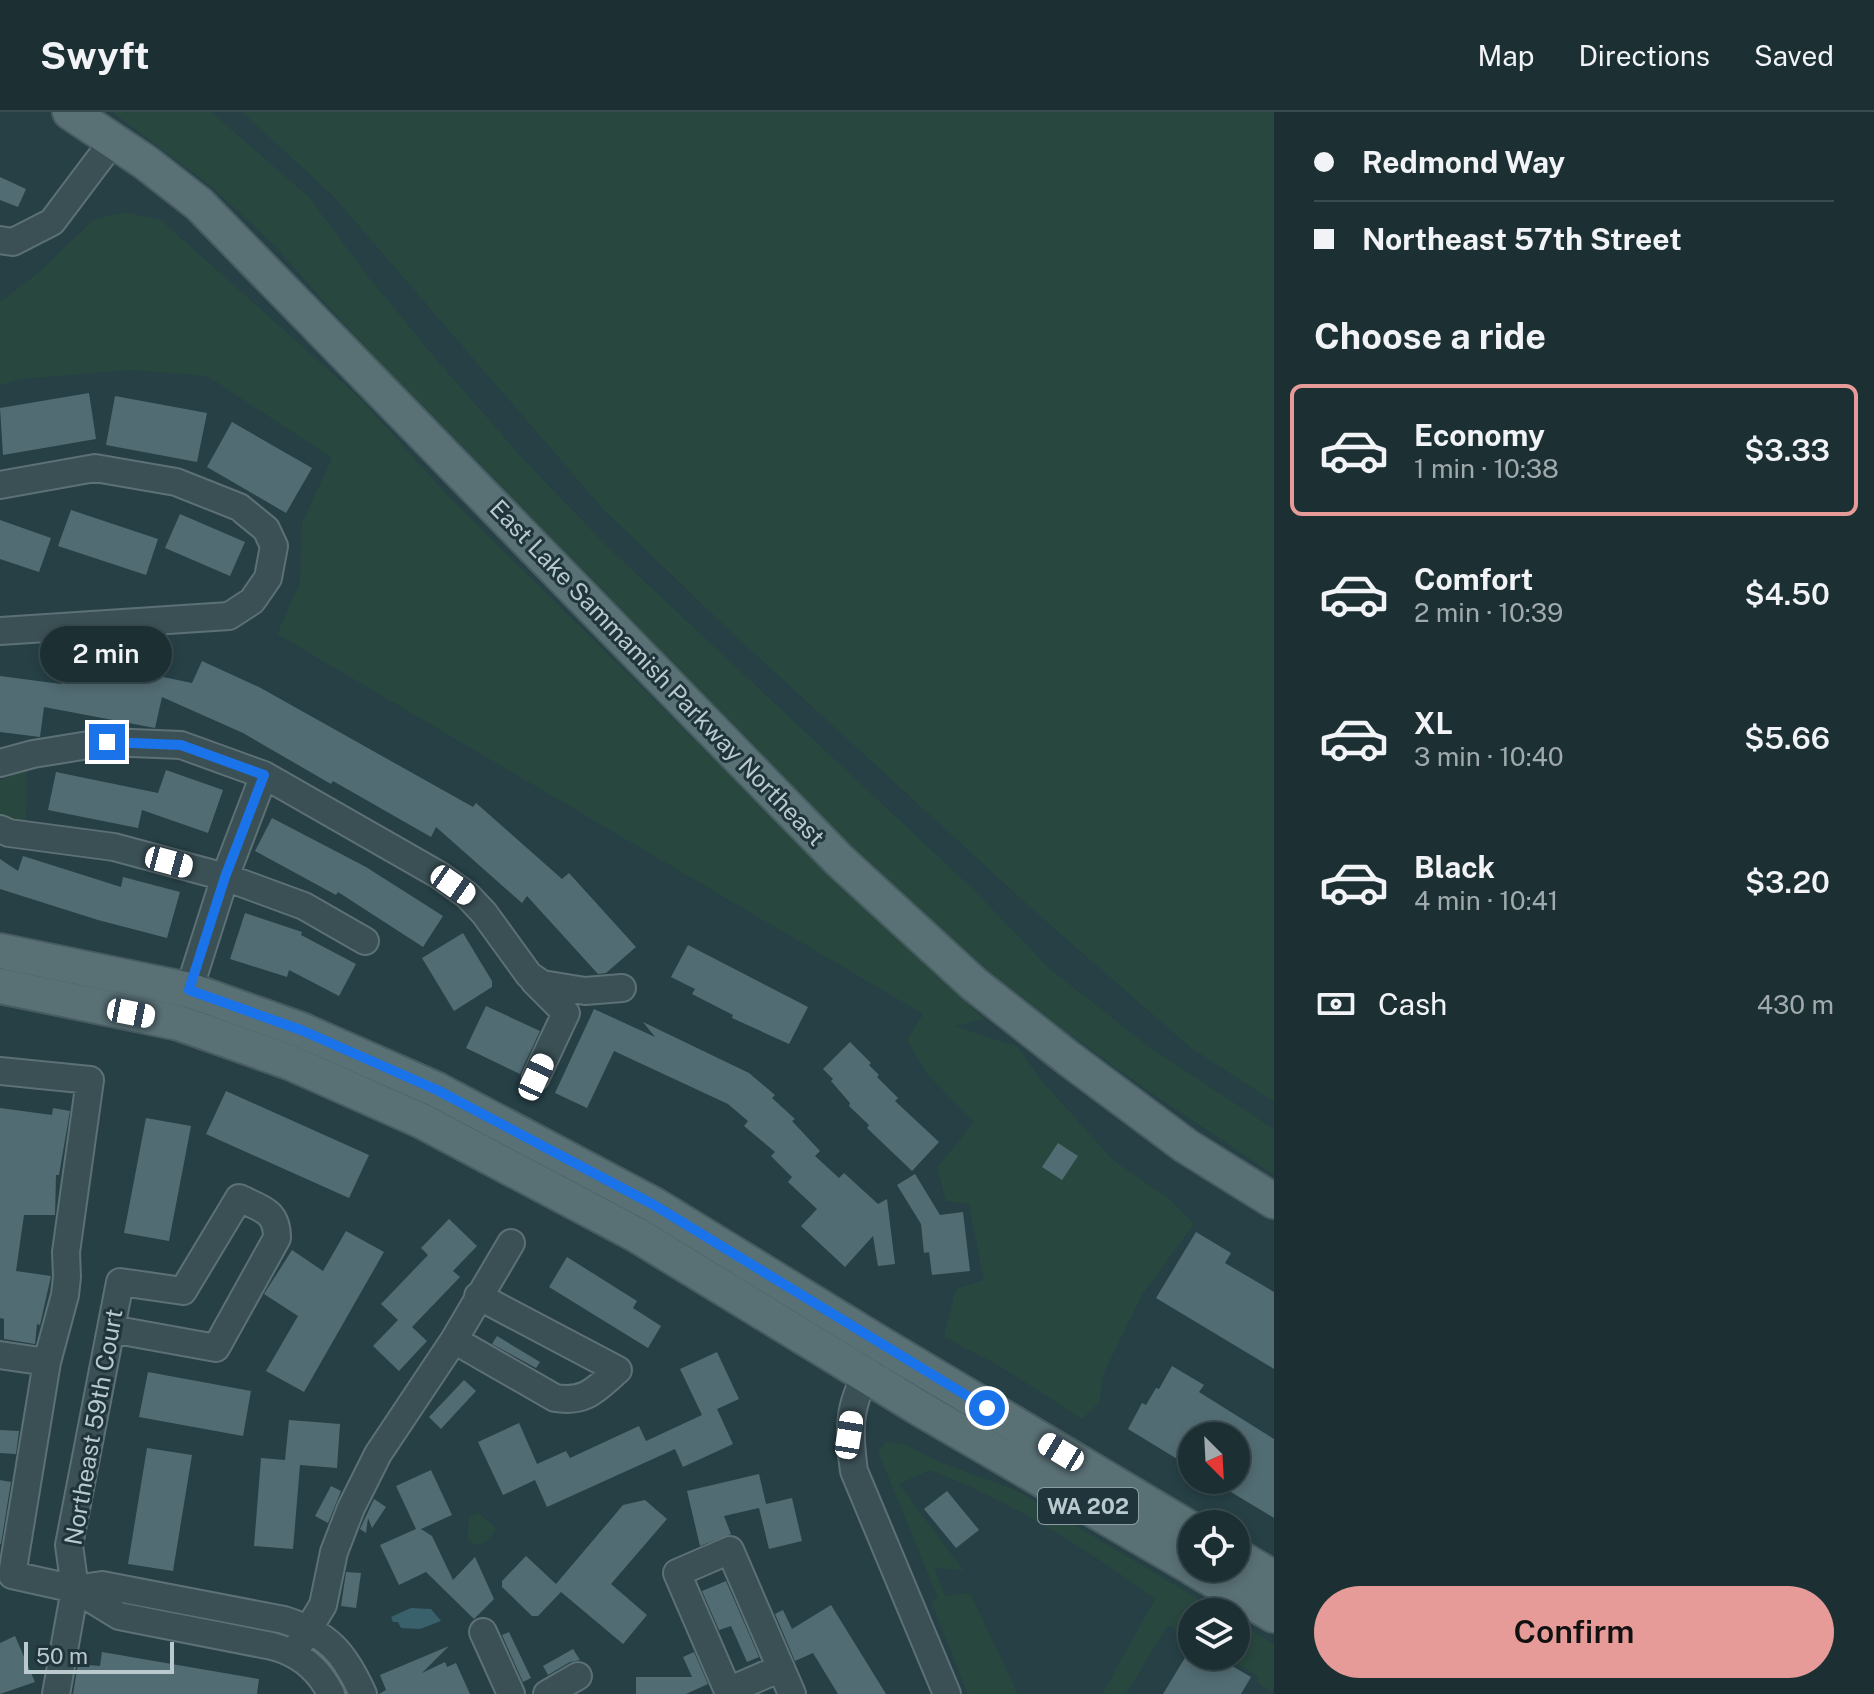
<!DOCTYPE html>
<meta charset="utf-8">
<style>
body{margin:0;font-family:"Public Sans",sans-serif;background:#293c40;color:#f1f3f6;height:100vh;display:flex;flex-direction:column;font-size:30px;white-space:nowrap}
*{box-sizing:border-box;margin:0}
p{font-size:26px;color:#a0a9ac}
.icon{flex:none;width:44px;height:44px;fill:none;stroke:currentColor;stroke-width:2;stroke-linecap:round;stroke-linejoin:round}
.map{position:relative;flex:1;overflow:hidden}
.side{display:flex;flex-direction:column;background:#1c3034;width:600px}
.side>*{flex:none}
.guide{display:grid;align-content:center;height:176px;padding:0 40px;background:#1c3034}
.needle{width:52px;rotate:156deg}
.tools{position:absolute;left:1178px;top:1310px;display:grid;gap:16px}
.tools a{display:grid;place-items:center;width:72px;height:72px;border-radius:50%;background:#1c3034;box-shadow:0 4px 12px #0003,0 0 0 2px #3a4b4f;font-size:40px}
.scale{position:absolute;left:24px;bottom:20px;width:150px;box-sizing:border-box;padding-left:8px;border:4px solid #b9c9ce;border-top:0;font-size:22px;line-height:28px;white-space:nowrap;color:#b9c9ce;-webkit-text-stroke:6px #1f353b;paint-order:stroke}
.end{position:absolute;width:36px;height:36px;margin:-18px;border:10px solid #1a73e8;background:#fff;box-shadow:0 0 0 4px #fff}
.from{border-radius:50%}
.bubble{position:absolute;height:56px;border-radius:28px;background:#1c3034;box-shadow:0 4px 12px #0003,0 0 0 2px #3a4b4f;font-size:26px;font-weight:600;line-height:56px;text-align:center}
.car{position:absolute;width:24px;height:48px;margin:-24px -12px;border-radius:10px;box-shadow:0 0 6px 2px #0007;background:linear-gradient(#fff 24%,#345 0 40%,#fff 0 76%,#345 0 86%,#fff 0)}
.guide b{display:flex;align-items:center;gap:28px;height:76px;font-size:30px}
.guide b+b{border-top:2px solid #3a4b4f}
.guide i{width:20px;height:20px;background:#f1f3f6}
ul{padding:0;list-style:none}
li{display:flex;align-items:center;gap:24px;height:132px;margin:0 16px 12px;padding:0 24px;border:4px solid transparent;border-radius:12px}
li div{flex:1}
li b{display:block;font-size:30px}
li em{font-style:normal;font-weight:600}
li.selected{border-color:#e69b98}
li>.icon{width:72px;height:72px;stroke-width:1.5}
h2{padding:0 40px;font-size:36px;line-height:96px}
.pay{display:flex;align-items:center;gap:20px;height:88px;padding:0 40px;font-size:30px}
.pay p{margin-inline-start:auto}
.cta{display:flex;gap:16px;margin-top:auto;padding:16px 40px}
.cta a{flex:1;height:92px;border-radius:48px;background:#e69b98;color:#111;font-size:32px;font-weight:600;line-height:92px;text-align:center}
header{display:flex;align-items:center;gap:48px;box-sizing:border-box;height:112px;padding:0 40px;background:#1c3034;border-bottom:2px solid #3a4b4f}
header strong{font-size:38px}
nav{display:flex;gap:44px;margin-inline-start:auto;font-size:28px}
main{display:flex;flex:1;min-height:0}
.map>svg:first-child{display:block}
</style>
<header>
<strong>Swyft</strong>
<nav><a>Map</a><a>Directions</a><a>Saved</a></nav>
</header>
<main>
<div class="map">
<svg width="1274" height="1582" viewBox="0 0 1274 1582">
<rect width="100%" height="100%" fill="#264046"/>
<!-- green -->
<path fill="#28473e" d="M 112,0 L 211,0 L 309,85 L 367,163 L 435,246 L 525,349 L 611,438 L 972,776 L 1050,857 L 1148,934 L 1274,1017 L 1274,1063 L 1144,976 L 1030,894 L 899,782 L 672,553 L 485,357 L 367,238 L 274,133 L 214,77 Z
M 242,0 L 1274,0 L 1274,990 L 1191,936 L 1032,797 L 732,521 L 603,397 L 334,85 Z
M 124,100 L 161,108 L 363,289 L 447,383 L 815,747 L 984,907 L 955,914 L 1018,935 L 1041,968 L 1114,1049 L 1167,1085 L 1194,1112 L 1142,1183 L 1103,1263 L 1099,1290 L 1082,1307 L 1003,1256 L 944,1225 L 956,1177 L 984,1168 L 969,1092 L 946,1089 L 937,1056 L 974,1010 L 927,962 L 907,928 L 923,902 L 277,522 L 300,470 L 302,411 L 332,346 L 207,264 L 132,258 L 22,267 L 0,273 L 0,190 L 39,160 L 93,108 Z
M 27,658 L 26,712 L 0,709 L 0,668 Z
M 886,1330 L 904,1332 L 942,1351 L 1016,1378 L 1220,1500 L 1192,1500 L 1192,1526 L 1168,1513 L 1126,1582 L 1102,1582 L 1155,1487 C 1084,1435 1013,1390 930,1358 L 899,1372 L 964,1459 L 934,1455 L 945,1484 L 970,1481 L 1018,1582 L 968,1582 L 931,1489 L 938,1486 L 878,1340 Z
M 479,1401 L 497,1417 L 486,1430 L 475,1433 L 467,1427 L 469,1404 Z
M 1236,1510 L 1274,1532 L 1274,1575 L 1271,1580 L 1257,1570 L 1258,1564 L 1223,1544 L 1236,1544 Z"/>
<!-- water -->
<path fill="#38616c" d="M 411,1496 L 431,1497 L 441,1509 L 420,1517 L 401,1516 L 398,1510 L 393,1510 L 391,1505 Z"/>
<!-- building -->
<path fill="#526c73" d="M 0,65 L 26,77 L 18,95 L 0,88 Z
M 89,281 L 96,327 L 3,343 L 0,296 Z
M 115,284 L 207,301 L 197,350 L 106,333 Z
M 232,310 L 312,356 L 286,401 L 207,355 Z
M 71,398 L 158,427 L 146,463 L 58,434 Z
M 180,402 L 245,430 L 230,464 L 165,436 Z
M 0,408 L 51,426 L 39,460 L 0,447 Z
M 67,545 L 192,571 L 202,549 L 259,575 L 473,695 L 476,691 L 562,767 L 569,761 L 636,835 L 606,861 L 598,862 L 527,784 L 522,791 L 436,715 L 431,725 L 333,669 L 331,672 L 243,621 L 162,585 L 155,616 L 44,595 L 40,625 L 0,620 L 0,564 L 61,572 Z
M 166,658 L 223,678 L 208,721 L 142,698 L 138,716 L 48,698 L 56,660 L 158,681 Z
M 272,706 L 366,755 L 443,804 L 423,835 L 338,780 L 336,783 L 255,739 Z
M 23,744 L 121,775 L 123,765 L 180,780 L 167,826 L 98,808 L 0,777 L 0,747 L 18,759 Z
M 245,801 L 302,820 L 301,823 L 356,852 L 339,884 L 289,858 L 287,865 L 230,847 Z
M 463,821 L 492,869 L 492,875 L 454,899 L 422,846 Z
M 688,833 L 808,895 L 789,932 L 732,906 L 733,903 L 692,882 L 695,877 L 671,865 Z
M 486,894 L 540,919 L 520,962 L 466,936 Z
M 594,897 L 655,925 L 643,910 L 749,961 L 775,983 L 772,986 L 795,1007 L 792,1009 L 820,1039 L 815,1044 L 839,1066 L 844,1061 L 878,1092 L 887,1087 L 895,1152 L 878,1154 L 873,1124 L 845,1155 L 801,1114 L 817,1097 L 788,1070 L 792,1065 L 771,1044 L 775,1040 L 744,1014 L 748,1009 L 728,992 L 614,939 L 587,996 L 555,981 Z
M 850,930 L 871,951 L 869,953 L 879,963 L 877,965 L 898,986 L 895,989 L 939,1030 L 912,1059 L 867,1016 L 869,1013 L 849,994 L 850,991 L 831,969 L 833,967 L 823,957 Z
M 226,979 L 369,1043 L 349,1086 L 206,1022 Z
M 0,996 L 52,1003 L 53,996 L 70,999 L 59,1063 L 56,1063 L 55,1103 L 24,1103 L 16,1159 L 51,1164 L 40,1213 L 37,1212 L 35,1232 L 4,1227 L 4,1207 L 0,1206 Z
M 146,1006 L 191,1014 L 169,1129 L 124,1121 Z
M 1058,1031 L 1078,1044 L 1062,1068 L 1042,1055 Z
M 915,1062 L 940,1103 L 963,1100 L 970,1159 L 932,1163 L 929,1140 L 924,1141 L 921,1112 L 897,1073 Z
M 449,1107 L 477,1134 L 453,1159 L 460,1165 L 412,1215 L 427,1229 L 399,1259 L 373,1234 L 398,1208 L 381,1192 L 428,1143 L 421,1136 Z
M 346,1119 L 384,1140 L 304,1280 L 266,1259 L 298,1204 L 264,1182 L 292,1138 L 323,1159 Z
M 1196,1120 L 1231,1141 L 1225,1151 L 1274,1180 L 1274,1257 L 1156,1186 Z
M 567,1145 L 637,1189 L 633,1196 L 661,1214 L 648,1236 L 549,1175 Z
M 497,1224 L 540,1250 L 536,1256 L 492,1232 Z
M 717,1240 L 739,1287 L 717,1297 L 733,1332 L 683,1355 L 675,1337 L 547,1395 L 535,1368 L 503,1383 L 478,1330 L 519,1311 L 537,1352 L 566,1339 L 570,1346 L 639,1314 L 646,1329 L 702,1303 L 680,1257 Z
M 1172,1254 L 1204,1273 L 1199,1280 L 1274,1327 L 1274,1406 L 1211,1368 L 1236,1368 L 1236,1324 L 1192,1324 L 1192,1356 L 1128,1317 L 1142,1291 L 1146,1293 L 1156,1276 L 1159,1277 Z
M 148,1260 L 251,1279 L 243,1324 L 139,1305 Z
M 464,1268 L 476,1279 L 441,1317 L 429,1305 Z
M 289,1308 L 340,1312 L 337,1356 L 300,1353 L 293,1437 L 254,1434 L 261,1346 L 285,1348 Z
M 0,1318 L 19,1319 L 16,1342 L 0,1341 Z
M 147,1336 L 192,1343 L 173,1459 L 128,1452 Z
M 431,1358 L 452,1403 L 421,1417 L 432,1424 L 453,1468 L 475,1445 L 494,1487 L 474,1507 L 426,1460 L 399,1473 L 380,1433 L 416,1417 L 396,1374 Z
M 759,1362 L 766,1392 L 792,1386 L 802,1429 L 769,1437 L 759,1396 L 724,1404 L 731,1422 L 700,1434 L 687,1379 Z
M 0,1368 L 11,1370 L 1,1432 L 0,1432 Z
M 331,1374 L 341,1379 L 328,1411 L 315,1404 Z
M 947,1379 L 979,1418 L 956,1436 L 924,1397 Z
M 374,1387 L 386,1395 L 372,1416 L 368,1406 L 366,1421 L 360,1417 Z
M 645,1388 L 667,1407 L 611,1472 L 647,1503 L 623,1532 L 561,1480 L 538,1504 L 532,1504 L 502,1475 L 502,1469 L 526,1444 L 556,1472 L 623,1393 Z
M 346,1460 L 361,1461 L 356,1496 L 341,1494 Z
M 726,1469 L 759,1545 L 747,1550 L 731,1514 L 719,1518 L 702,1479 Z
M 831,1493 L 886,1582 L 838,1582 L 813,1541 L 795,1549 L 775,1502 L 783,1498 L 792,1517 Z
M 509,1520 L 531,1566 L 523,1570 L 502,1523 Z
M 15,1524 L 35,1570 L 0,1582 L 0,1531 Z
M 449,1534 L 422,1561 L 445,1550 L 447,1555 L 456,1551 L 470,1582 L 379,1582 L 386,1578 L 380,1563 Z
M 573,1537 L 580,1548 L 570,1550 L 548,1563 L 543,1554 Z
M 102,1540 L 259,1567 L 257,1582 L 73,1582 L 78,1552 L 100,1554 Z
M 694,1540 L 708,1572 L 686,1582 L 636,1582 L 636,1565 L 692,1565 L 683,1545 Z
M 1186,1544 L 1215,1544 L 1251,1565 L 1241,1582 L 1163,1582 Z"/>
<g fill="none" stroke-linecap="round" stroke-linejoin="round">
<defs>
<path id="minor" d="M 0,128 L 13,130 L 52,110 L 113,29
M 0,373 L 95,356 L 176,370 L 239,395 L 266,417 L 274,434 L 268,466 L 252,489 L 229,504 L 0,519
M 0,651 L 33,642 L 107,630 L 181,633 L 264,663 L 439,763 L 467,783 L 484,801 L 529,863 L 542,872 L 585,879 L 622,876
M 0,717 L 9,721 L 114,735 L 225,765 L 304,794 L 365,829
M 534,869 L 566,901 L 536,965
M 189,878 L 225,765 L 264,663
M 0,959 L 90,968 L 66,1140 L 67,1165 L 65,1183 L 47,1250 L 12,1463
M 454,1228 L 555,1286 C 586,1291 596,1277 618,1258 L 478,1184
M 0,1243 L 47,1250
M 874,1247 C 850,1290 847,1310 854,1359 L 947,1582
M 12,1463 L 75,1477 L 119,1504 L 272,1534 C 299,1541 319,1557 331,1582
M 75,1477 L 102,1473 L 284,1508 C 328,1522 344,1540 363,1582
M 483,1520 L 511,1582
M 294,1541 L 323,1493 L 334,1440 L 351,1396 L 378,1342 L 454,1228 L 511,1131
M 781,1556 L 728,1579 L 677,1461 L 730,1438 L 792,1582
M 56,1582 L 75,1477 L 69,1433 L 120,1170 L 183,1179 L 239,1086 C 261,1097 277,1098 277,1126 L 216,1236 L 111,1217
M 547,1582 L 578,1564"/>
<path id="major" d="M 70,0 L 145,50 L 199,92 L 839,748 L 974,872 L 1068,946 L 1186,1034 L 1274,1089
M 0,839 L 189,878 L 301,918 L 437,978 L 654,1093 L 882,1233 L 1192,1418
M 0,874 L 179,911 L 289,950 L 422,1009 L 637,1123 L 921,1297 L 1192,1455
M 1236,1444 L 1274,1466
M 1193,1456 L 1274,1503"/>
</defs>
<!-- minor casing -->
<use href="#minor" stroke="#5c7075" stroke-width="30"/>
<!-- major casing -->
<use href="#major" stroke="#475c61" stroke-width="38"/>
<!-- minor -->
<use href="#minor" stroke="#3b5055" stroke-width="26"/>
<!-- major -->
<use href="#major" stroke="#597075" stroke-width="34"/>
</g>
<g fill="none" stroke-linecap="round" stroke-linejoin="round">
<!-- route -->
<path stroke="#1a73e8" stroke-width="10" d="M 107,630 L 181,633 L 264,663 L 225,765 L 189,878 L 301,918 L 437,978 L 654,1093 L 987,1296"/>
</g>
<g text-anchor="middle" stroke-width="6" stroke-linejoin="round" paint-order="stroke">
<!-- shield labels -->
<rect fill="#1f353b" stroke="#8b9da2" stroke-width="2" x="1038" y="1376" width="100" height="36" rx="6"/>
<g font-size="22" font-weight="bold" fill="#b9c9ce">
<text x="1088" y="1402">WA 202</text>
</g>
<!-- street labels -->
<g font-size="24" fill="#b9c9ce" stroke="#1f353b">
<text transform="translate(657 561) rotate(46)" y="8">East Lake Sammamish Parkway Northeast</text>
<text transform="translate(94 1315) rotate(-80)" y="8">Northeast 59th Court</text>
</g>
</g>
</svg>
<div class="tools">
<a><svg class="needle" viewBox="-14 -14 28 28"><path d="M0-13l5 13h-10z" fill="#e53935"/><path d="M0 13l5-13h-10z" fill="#a0a9ac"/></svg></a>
<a><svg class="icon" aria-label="locate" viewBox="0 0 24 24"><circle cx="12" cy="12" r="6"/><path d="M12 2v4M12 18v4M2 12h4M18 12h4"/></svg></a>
<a><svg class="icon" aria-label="layers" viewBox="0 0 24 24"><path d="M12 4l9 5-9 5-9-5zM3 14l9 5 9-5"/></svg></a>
</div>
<div class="scale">50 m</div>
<i class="end from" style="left:987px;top:1296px"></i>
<i class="end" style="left:107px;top:630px"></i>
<div class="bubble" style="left:40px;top:514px;width:132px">2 min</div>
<i class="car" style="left:169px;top:750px;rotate:105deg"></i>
<i class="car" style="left:453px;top:773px;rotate:125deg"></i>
<i class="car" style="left:131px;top:901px;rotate:101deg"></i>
<i class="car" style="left:536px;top:965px;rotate:25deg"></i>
<i class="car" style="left:849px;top:1323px;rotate:9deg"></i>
<i class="car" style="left:1061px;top:1340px;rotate:301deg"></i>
</div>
<section class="side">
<div class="guide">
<b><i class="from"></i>Redmond Way</b>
<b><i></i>Northeast 57th Street</b>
</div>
<h2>Choose a ride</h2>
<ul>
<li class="selected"><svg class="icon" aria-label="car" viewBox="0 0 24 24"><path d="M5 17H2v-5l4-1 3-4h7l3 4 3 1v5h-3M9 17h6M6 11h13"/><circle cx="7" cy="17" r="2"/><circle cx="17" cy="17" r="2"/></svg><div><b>Economy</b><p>1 min · 10:38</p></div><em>$3.33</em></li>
<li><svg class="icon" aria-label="car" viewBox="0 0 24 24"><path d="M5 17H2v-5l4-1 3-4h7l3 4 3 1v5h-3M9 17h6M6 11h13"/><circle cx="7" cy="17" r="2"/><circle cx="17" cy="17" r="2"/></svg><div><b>Comfort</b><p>2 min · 10:39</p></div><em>$4.50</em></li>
<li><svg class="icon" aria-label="car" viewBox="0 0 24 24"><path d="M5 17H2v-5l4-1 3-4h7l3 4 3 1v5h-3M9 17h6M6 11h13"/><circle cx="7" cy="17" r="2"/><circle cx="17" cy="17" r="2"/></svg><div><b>XL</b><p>3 min · 10:40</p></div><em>$5.66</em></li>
<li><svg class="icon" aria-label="car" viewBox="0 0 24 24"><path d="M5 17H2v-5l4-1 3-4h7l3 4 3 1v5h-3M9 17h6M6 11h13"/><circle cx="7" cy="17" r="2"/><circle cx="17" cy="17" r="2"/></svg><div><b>Black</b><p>4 min · 10:41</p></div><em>$3.20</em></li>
</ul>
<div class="pay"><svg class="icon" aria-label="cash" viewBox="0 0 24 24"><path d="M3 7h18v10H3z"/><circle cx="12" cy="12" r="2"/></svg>Cash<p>430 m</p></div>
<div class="cta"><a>Confirm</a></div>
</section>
</main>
